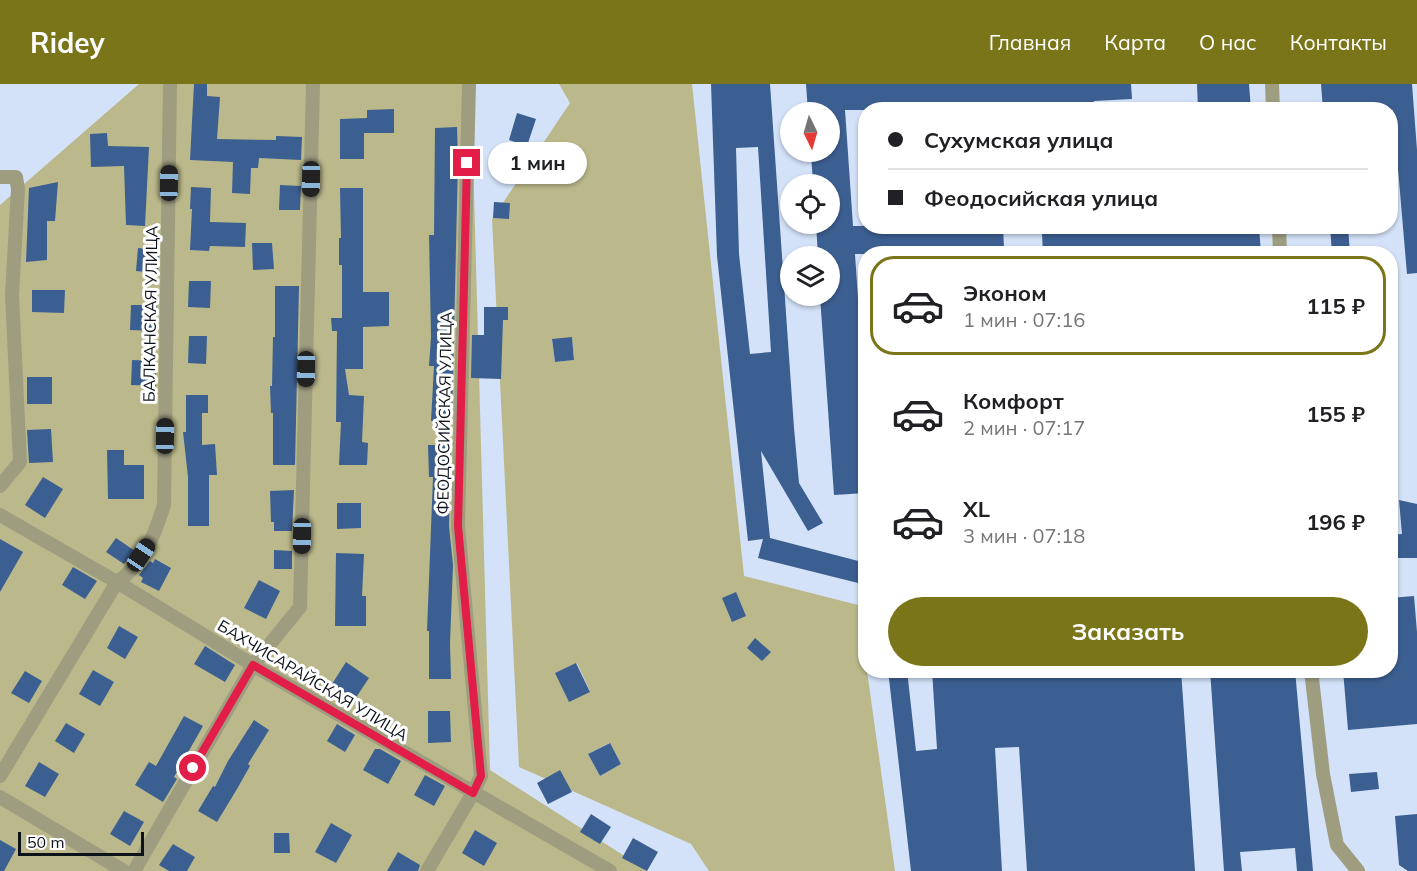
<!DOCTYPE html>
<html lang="ru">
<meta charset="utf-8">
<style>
body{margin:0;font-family:Mulish,sans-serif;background:#f2f2f2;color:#202124;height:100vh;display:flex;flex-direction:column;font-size:22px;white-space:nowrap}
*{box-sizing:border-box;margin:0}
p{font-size:20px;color:#757577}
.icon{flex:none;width:33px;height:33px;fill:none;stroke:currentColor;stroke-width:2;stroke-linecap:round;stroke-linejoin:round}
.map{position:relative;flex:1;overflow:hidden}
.sheet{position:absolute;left:858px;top:162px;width:540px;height:432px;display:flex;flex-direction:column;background:#fff;border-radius:24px;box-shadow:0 2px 4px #0004}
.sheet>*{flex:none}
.hud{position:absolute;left:858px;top:18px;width:540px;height:132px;border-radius:24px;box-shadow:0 2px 4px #0004;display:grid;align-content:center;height:132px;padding:0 30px;background:#fff}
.needle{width:39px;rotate:175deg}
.buttons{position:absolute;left:780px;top:18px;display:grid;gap:12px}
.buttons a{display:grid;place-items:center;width:60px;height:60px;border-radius:50%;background:#fff;box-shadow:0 2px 4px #0004;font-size:30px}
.scale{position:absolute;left:18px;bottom:15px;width:126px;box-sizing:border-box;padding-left:6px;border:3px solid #0d121a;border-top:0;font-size:16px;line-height:21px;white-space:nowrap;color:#0d121a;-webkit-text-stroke:4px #fff;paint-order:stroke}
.end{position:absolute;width:27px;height:27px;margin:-14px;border:8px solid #e11d48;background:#fff;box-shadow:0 0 0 3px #fff}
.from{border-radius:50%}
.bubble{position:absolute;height:42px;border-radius:21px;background:#fff;box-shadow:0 2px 4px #0004;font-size:20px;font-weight:700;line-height:42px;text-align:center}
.car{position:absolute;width:18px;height:36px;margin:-18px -9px;border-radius:8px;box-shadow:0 0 4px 2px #0007;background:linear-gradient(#222 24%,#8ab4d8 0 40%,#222 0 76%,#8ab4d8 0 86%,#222 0)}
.hud b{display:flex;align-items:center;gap:21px;height:57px;font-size:22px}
.hud b+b{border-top:2px solid #e0e0e0}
.hud i{width:15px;height:15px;background:#202124}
ul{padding:10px 0 0;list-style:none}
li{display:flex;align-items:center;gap:18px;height:99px;margin:0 12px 9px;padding:0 18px;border:3px solid transparent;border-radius:24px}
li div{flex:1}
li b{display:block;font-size:22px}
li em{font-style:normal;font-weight:700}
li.active{border-color:#7a7519}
li>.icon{width:54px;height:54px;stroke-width:1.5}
.primary-button{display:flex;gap:12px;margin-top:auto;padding:12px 30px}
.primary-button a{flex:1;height:69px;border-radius:36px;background:#7a7519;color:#fff;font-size:24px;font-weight:700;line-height:69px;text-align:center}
header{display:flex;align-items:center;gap:36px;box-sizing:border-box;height:84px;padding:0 30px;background:#7a7519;color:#fff}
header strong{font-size:28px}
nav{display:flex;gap:33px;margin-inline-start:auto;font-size:21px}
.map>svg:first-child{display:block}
</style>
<header>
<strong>Ridey</strong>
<nav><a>Главная</a><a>Карта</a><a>О нас</a><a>Контакты</a></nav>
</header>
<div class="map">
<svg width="1417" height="787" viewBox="0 0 1417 787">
<rect width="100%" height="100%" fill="#d3e2f8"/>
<!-- green -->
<path fill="#bbb98b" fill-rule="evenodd" d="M 139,0 L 471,0 L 490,686 L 648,787 L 0,787 L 0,121 Z
M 559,0 L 692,0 L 744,492 L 858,521 L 866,586 L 867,587 L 895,787 L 709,787 L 691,760 L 519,683 L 492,135 L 570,19 ZM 572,254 L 574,276 L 555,278 L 552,256 ZM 577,579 L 590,607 L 569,617 L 556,589 ZM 609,659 L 621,680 L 600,692 L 588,670 Z"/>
<!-- building -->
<path fill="#3c5f91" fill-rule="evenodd" d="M 194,0 L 207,0 L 207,12 L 220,13 L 217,55 L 276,56 L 276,52 L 302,53 L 301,76 L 259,74 L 258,84 L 251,84 L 250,110 L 232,109 L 233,78 L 190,76 Z
M 711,0 L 770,0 L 794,344 L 799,399 L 823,439 L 808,447 L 761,367 L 770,454 L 866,479 L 866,501 L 758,474 L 763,455 L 748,457 L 717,172 ZM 758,63 L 771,268 L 750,270 L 739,170 L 736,64 Z
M 806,0 L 1131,0 L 1132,15 L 1094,17 L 1094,26 L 845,26 L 853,142 L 1003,142 L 1004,164 L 966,166 L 966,170 L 855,170 L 866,332 L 866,409 L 834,411 L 820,212 L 830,212 L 830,172 L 818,172 L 816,140 L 830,140 L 830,100 L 813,100 L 811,68 L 830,68 L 830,28 L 808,28 Z
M 1197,0 L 1249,0 L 1251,26 L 1198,26 Z
M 1321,0 L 1412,0 L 1417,66 L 1417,189 L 1407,190 L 1393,26 L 1323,26 Z
M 394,25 L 394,49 L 364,49 L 364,75 L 340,75 L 340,35 L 367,34 L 367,26 Z
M 517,29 L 536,35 L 527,62 L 509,56 Z
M 457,43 L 458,76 L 452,337 L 431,337 L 434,282 L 429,282 L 431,253 L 429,151 L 434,151 L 435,44 Z
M 107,49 L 108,62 L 149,63 L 145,142 L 126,141 L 124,82 L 91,83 L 90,50 Z
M 58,98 L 55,137 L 47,137 L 47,176 L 26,178 L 29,104 Z
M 280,101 L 301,102 L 300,126 L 279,126 Z
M 191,103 L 211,104 L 210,138 L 246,139 L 245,163 L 210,162 L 209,167 L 190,166 L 192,125 L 190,125 Z
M 340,104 L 363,104 L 363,208 L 389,208 L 389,242 L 363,243 L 363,285 L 345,285 L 349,311 L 364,312 L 362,358 L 368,359 L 367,381 L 339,381 L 341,338 L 336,338 L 337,247 L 332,247 L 331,234 L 342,234 L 342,181 L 339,181 L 339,154 L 341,154 Z
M 494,118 L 510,119 L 509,135 L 493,134 Z
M 1083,142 L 1259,142 L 1261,170 L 1043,170 L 1042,149 L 1083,146 Z
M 1330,142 L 1348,142 L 1350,170 L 1332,170 Z
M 252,159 L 272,159 L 274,185 L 253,186 Z
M 138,164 L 159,166 L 158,189 L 136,187 Z
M 189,197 L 211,197 L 210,224 L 188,223 Z
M 275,202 L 299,202 L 295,381 L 273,381 L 273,329 L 271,329 L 270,302 L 272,302 L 273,253 L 275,253 Z
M 32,206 L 65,206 L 64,229 L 32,228 Z
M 131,221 L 157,221 L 156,247 L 130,246 Z
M 484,223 L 508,223 L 508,236 L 503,236 L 501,295 L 471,294 L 472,251 L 484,251 Z
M 189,252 L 207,252 L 206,280 L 188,279 Z
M 572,253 L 574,276 L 555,278 L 552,255 Z
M 132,276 L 156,277 L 156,302 L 131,301 Z
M 27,293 L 52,293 L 52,320 L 27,320 Z
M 186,311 L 208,311 L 208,329 L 202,329 L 202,361 L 215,360 L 217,391 L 209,391 L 209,442 L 188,442 L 188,393 L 183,348 L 186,348 Z
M 51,345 L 53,378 L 29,379 L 27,346 Z
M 428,361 L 451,361 L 449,442 L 453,481 L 450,559 L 451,595 L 429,595 L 429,547 L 427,547 L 433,393 L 429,393 Z
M 107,366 L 124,366 L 124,381 L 144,381 L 144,415 L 108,415 Z
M 43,393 L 63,405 L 45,434 L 25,421 Z
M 294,406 L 292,447 L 274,447 L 274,438 L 271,438 L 270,407 Z
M 1399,416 L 1417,420 L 1417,474 L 1390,474 L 1390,451 L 1402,450 Z
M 337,419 L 361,419 L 361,444 L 337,445 Z
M 116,454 L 135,467 L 124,480 L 106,468 Z
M 0,455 L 23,468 L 0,508 Z
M 274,466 L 292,467 L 292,485 L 274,485 Z
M 336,469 L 364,470 L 362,512 L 366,512 L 366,542 L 335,542 Z
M 155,475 L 171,484 L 159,507 L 141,498 L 143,494 L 139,491 L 150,477 L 153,479 Z
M 73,483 L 97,497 L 85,515 L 62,501 Z
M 259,496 L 280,507 L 266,535 L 244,524 Z
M 736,508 L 746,532 L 732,538 L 722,514 Z
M 1414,512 L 1417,548 L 1417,640 L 1348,646 L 1343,586 L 1390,586 L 1390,514 Z
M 119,542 L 138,553 L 125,575 L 107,564 Z
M 755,554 L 771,568 L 762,577 L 747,564 Z
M 205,562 L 235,581 L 225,598 L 194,580 Z
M 346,578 L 369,594 L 355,615 L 332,600 Z
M 576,579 L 590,608 L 569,618 L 555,589 Z
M 93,586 L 114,598 L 100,622 L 79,610 Z
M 888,586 L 907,586 L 916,667 L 937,665 L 932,586 L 1181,586 L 1195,787 L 1027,787 L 1019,663 L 995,664 L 1002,787 L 911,787 Z
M 1210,586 L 1295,586 L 1313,787 L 1297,787 L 1295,764 L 1240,768 L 1242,787 L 1224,787 Z
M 25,587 L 42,597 L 29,619 L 11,609 Z
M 428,627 L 450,627 L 451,658 L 428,659 Z
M 184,632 L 203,642 L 174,693 L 177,695 L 163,718 L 135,701 L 149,678 L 156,682 Z
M 254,636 L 269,646 L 248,680 L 250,682 L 237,705 L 217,738 L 198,727 L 213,702 L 215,703 L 228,677 Z
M 66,639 L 85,650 L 74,669 L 55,657 Z
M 337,640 L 355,651 L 345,668 L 327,657 Z
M 610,659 L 621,680 L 600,692 L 588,670 Z
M 375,665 L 380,665 L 401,677 L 388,700 L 363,686 Z
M 39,678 L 59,690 L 45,713 L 25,702 Z
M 560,686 L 572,708 L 548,720 L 537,699 Z
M 1377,688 L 1379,705 L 1351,708 L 1349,690 Z
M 425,691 L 445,702 L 434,722 L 414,711 Z
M 124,727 L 144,738 L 130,762 L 110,750 Z
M 591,730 L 611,743 L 600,760 L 580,748 Z
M 1417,730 L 1417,787 L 1408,787 L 1399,781 L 1395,732 Z
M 331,739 L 352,751 L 336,779 L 315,768 Z
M 475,746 L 497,759 L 484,782 L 462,769 Z
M 274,749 L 289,749 L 290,769 L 274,769 Z
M 633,754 L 658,768 L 647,787 L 622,774 Z
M 0,756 L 16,765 L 4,787 L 0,787 Z
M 173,760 L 195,773 L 187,787 L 169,787 L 159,781 Z
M 398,768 L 420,781 L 418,787 L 387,787 Z"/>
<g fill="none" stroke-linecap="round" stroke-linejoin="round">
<!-- street -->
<path stroke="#9e9d80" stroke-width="14" d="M 1272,0 L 1273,26
M 0,93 L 16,93 L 18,105 L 12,211 L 20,378 L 0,402
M 1279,142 L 1280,170
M 0,431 L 117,498 L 253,581 L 610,787
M 1311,586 L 1323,690 L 1337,761 L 1358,787
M 0,692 L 117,498 C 143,481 155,450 164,421 L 170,0
M 0,713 L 124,787
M 134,787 L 253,581 L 300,523 L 313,0
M 427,787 L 473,709 L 481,692 L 458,442 L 469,0"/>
</g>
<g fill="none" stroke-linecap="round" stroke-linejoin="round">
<!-- route -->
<path stroke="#e11d48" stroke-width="8" d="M 193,684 L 253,581 L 473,709 L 481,692 L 458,442 L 467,79"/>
</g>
<g text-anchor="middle" stroke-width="6" stroke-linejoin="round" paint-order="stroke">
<!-- street labels -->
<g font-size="16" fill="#0d121a" stroke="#fff">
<text transform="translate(150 230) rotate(-89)" y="6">БАЛКАНСКАЯ УЛИЦА</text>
<text transform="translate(444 329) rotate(-89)" y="6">ФЕОДОСИЙСКАЯ УЛИЦА</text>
<text transform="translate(313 596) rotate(31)" y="6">БАХЧИСАРАЙСКАЯ УЛИЦА</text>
</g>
</g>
</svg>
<div class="buttons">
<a><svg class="needle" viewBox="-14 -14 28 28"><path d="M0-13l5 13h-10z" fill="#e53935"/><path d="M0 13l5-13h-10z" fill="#757577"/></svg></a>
<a><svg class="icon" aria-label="locate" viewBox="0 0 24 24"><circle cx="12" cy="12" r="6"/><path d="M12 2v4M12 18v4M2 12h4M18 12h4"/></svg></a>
<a><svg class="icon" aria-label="layers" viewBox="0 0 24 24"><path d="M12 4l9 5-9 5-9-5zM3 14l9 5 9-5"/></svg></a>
</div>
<div class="scale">50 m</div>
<i class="end from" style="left:193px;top:684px"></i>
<i class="end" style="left:467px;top:79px"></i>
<div class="bubble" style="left:488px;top:58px;width:99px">1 мин</div>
<i class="car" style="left:311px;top:95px;rotate:181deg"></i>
<i class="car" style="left:169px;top:99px;rotate:1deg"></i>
<i class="car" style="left:306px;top:285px;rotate:181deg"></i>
<i class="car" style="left:165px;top:352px;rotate:1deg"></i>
<i class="car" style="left:302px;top:452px;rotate:181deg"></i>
<i class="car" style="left:141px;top:471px;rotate:34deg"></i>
<div class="hud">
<b><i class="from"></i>Сухумская улица</b>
<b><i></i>Феодосийская улица</b>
</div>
<section class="sheet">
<ul>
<li class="active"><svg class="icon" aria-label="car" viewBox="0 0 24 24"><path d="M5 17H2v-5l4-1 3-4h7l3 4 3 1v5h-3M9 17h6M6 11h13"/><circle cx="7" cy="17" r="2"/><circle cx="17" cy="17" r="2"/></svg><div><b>Эконом</b><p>1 мин · 07:16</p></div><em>115 ₽</em></li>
<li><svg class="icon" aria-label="car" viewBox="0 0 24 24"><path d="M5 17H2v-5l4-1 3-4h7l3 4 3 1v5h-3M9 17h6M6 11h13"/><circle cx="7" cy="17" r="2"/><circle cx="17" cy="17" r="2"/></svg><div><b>Комфорт</b><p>2 мин · 07:17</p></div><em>155 ₽</em></li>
<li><svg class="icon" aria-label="car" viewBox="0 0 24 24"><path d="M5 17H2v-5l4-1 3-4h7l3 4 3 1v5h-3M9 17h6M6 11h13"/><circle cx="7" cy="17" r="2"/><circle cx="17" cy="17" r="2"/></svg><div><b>XL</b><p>3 мин · 07:18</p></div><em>196 ₽</em></li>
</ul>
<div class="primary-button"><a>Заказать</a></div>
</section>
</div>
